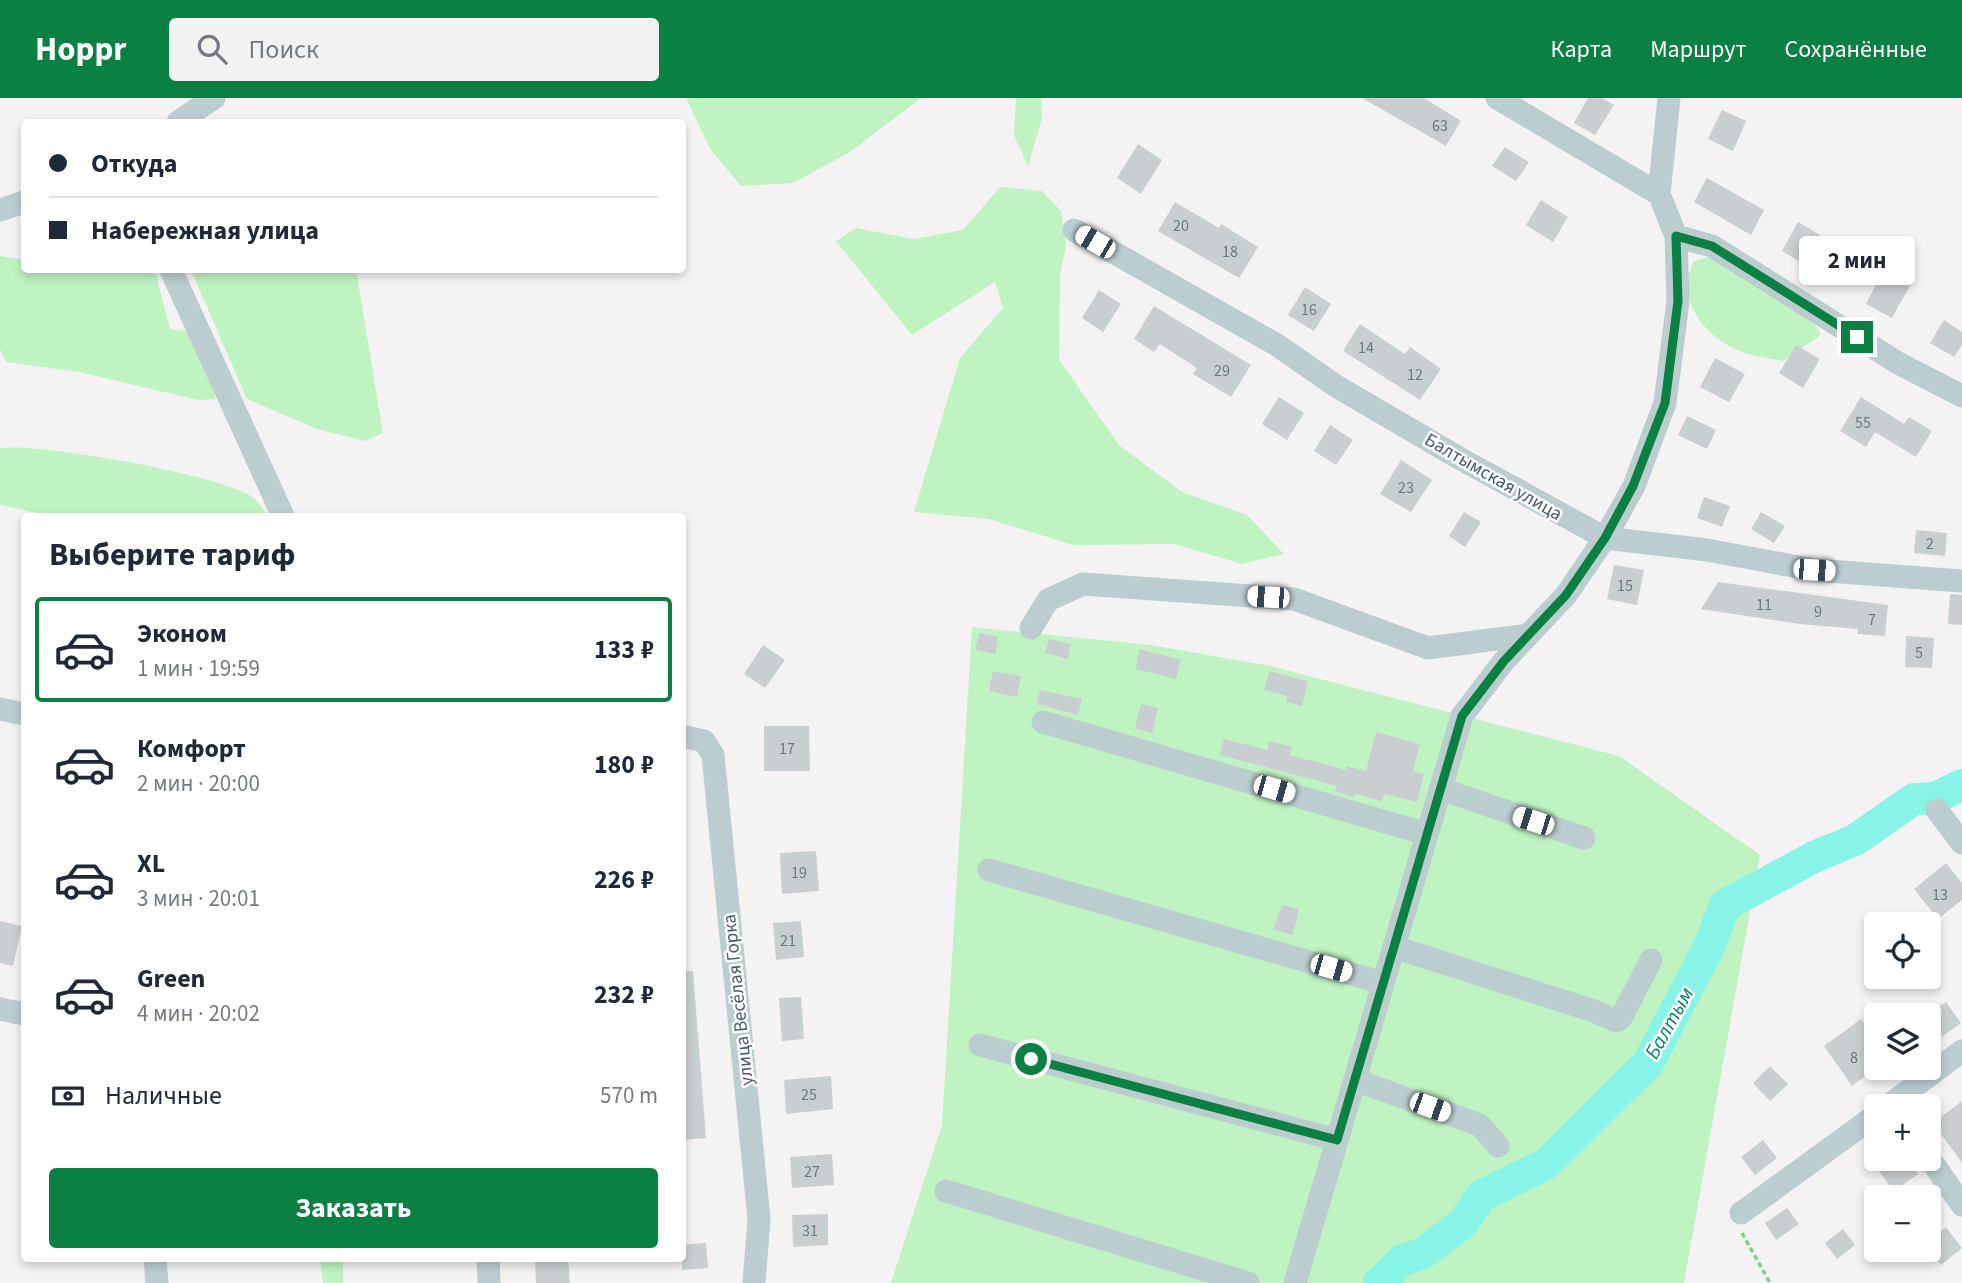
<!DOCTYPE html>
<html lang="ru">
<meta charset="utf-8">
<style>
body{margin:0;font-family:"Source Sans 3",sans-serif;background:#f2f2f3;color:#1f2937;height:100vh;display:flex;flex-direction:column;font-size:26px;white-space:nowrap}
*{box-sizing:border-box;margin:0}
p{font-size:23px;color:#747a83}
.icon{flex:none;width:38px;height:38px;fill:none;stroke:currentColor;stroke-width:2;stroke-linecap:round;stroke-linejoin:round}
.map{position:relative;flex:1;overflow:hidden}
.drawer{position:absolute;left:21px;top:415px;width:665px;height:749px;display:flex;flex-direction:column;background:#fff;border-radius:7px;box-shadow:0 4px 10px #0003}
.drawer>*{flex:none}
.hud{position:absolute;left:21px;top:21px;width:665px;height:154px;border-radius:7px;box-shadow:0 4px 10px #0003;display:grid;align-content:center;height:154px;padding:0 28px;background:#fff}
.tools{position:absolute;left:1864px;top:814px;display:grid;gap:14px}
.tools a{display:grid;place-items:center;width:77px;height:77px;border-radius:7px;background:#fff;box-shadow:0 4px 10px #0003;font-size:35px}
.end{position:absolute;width:32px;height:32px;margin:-16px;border:9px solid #0b8043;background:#fff;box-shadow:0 0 0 4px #fff}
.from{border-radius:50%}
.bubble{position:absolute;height:49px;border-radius:7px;background:#fff;box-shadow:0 4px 10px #0003;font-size:23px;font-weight:700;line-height:49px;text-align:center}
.car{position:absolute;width:21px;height:42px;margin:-21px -10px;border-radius:9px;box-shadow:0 0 5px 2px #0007;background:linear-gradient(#fff 24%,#345 0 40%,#fff 0 76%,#345 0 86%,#fff 0)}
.hud b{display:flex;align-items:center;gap:24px;height:66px;font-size:26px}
.hud b+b{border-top:2px solid #e0e1e3}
.hud i{width:18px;height:18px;background:#1f2937}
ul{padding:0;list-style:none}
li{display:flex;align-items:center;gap:21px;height:105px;margin:0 14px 10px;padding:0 14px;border:4px solid transparent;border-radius:7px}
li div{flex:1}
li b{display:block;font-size:26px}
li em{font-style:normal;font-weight:700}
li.active{border-color:#0b8043}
li>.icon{width:63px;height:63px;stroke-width:1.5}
h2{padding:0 28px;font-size:32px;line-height:84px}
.pay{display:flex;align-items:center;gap:18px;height:77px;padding:0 28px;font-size:26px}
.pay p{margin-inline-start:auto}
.button{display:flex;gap:14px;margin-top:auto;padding:14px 28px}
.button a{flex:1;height:80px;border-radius:7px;background:#0b8043;color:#fff;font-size:28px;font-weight:700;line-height:80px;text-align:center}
header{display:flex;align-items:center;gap:42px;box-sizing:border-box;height:98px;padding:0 35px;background:#0b8043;color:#fff}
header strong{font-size:33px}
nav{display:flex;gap:38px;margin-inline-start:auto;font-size:24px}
.search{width:490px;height:63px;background:#f2f2f3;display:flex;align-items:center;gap:18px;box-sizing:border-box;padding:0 24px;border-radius:7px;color:#747a83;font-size:26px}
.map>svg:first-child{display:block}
</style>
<header>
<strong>Hoppr</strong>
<div class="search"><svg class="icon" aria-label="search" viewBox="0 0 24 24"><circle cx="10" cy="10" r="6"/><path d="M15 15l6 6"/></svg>Поиск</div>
<nav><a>Карта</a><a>Маршрут</a><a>Сохранённые</a></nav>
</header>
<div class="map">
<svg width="1962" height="1185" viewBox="0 0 1962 1185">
<rect width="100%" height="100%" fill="#f4f2f3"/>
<!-- green -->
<path fill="#bff3c2" d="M 686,0 L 921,0 L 850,54 L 793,85 L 741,88 L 710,51 Z
M 1016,0 L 1041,0 L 1042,20 L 1028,68 L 1014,37 Z
M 1000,89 L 1042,93 L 1061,113 L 1066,148 L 1060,178 L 1059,262 L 1120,348 L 1182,394 L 1247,417 L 1284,456 L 1242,466 L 1174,446 L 1073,447 L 989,421 L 914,414 L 960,260 L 1003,210 L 995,184 L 912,237 L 836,143 L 856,130 L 914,141 L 963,132 Z
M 0,158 L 24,162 L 24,172 L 143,172 L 156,176 L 170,231 L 192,234 L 216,301 L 198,302 L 79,274 L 6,264 L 0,251 Z
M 1709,159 L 1809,216 L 1821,237 L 1783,263 C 1768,260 1748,258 1735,251 C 1702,235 1675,200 1694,163 Z
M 191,172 L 356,172 L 383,335 L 365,343 L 317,331 L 247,301 Z
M 0,350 C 41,345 216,376 251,398 C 258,402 263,412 268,418 L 52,418 L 0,407 Z
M 972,529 L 1151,547 L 1270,568 L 1619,658 L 1760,757 L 1684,1185 L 891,1185 L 942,1027 Z
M 320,1160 L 343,1160 L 343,1185 L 323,1185 Z"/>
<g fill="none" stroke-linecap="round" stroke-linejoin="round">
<!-- river -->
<path stroke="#88f4e8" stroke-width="32" d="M 1379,1185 L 1402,1162 L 1422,1156 L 1463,1125 L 1481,1098 L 1546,1066 L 1648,965 L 1709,849 L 1725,807 L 1816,758 L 1855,742 L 1914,701 L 1935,700 L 1962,687"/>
</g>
<!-- building -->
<path fill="#c9cfd1" d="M 1362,0 L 1424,0 L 1461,23 L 1446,48 Z
M 1588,0 L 1602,0 L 1614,7 L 1595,37 L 1574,25 Z
M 1722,12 L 1746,23 L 1733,53 L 1708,41 Z
M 1138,46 L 1162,62 L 1141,96 L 1117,80 Z
M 1505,49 L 1529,64 L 1516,83 L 1492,68 Z
M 1707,80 L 1764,112 L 1751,137 L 1694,104 Z
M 1541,102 L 1568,119 L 1553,144 L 1526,127 Z
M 1175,104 L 1219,130 L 1221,126 L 1258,149 L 1239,180 L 1158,133 Z
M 1798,124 L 1835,146 L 1818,175 L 1782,153 Z
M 1885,170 L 1912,184 L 1892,220 L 1866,206 Z
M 1305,189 L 1331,206 L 1314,233 L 1288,217 Z
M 1099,192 L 1121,206 L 1103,234 L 1082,220 Z
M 1154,208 L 1251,267 L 1231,299 L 1193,276 L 1197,270 L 1160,246 L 1154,254 L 1134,241 Z
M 1944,222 L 1962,234 L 1962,247 L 1954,259 L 1930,245 Z
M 1360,226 L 1405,256 L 1410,249 L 1441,271 L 1420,302 L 1343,253 Z
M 1796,247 L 1820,261 L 1803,290 L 1779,275 Z
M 1715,260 L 1745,276 L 1729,304 L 1700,289 Z
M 1279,299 L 1304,315 L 1287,342 L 1262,326 Z
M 1861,299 L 1904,326 L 1909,319 L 1932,333 L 1916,359 L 1875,334 L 1866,349 L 1840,333 Z
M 1687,318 L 1716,332 L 1707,351 L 1678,337 Z
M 1330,327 L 1353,342 L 1336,367 L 1314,353 Z
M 1401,362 L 1432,382 L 1411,414 L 1380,396 Z
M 1704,399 L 1730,408 L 1722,429 L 1697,420 Z
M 1464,414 L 1481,424 L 1465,449 L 1449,438 Z
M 1761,414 L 1785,428 L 1774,445 L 1751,431 Z
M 1916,432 L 1947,435 L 1945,458 L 1914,455 Z
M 1614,467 L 1644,472 L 1637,507 L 1607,501 Z
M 1718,484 L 1888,507 L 1885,538 L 1857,536 L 1858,531 L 1800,526 L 1701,511 Z
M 1950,496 L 1962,497 L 1962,527 L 1948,526 Z
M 979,535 L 998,539 L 995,556 L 975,552 Z
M 1906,538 L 1934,540 L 1932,570 L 1905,569 Z
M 1049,541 L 1071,546 L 1068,561 L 1045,555 Z
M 763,547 L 785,562 L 765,590 L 744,576 Z
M 1139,551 L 1181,562 L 1176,581 L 1136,571 Z
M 993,573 L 1021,578 L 1017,599 L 989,593 Z
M 1269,573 L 1308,583 L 1302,608 L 1286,604 L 1287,598 L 1264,592 Z
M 1040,592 L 1082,601 L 1078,617 L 1037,606 Z
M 1141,606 L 1158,610 L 1152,635 L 1135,630 Z
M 764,628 L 809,628 L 810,673 L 764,673 Z
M 1376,634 L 1420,646 L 1413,673 L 1424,676 L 1417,704 L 1384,696 L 1382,703 L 1355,696 L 1355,699 L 1335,694 L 1337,688 L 1220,657 L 1224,641 L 1267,652 L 1269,643 L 1292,649 L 1290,657 L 1346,672 L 1347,668 L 1366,673 Z
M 816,753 L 819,793 L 782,796 L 780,755 Z
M 1946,765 L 1962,785 L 1962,802 L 1938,821 L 1914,791 Z
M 1282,807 L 1299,811 L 1293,837 L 1273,832 Z
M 0,823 L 22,828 L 13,868 L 0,865 Z
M 801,823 L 804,859 L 776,862 L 773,825 Z
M 682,873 L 693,873 L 706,1040 L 682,1042 Z
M 801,899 L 804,941 L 782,943 L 779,900 Z
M 1946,904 L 1961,925 L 1928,949 L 1928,916 Z
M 1861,921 L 1876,942 L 1876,970 L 1852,988 L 1824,948 Z
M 1770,968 L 1788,986 L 1770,1003 L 1753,985 Z
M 831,978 L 833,1011 L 786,1016 L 784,982 Z
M 1962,1003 L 1962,1065 L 1933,1025 Z
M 1763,1042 L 1777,1060 L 1755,1077 L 1741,1059 Z
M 832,1056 L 834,1087 L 792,1090 L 790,1059 Z
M 1894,1060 L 1907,1060 L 1918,1076 L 1894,1093 L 1878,1072 Z
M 1787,1110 L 1799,1126 L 1776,1142 L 1765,1125 Z
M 828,1116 L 828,1147 L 793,1149 L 792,1117 Z
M 1946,1129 L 1962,1150 L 1941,1167 L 1928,1150 L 1928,1143 Z
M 1843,1131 L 1855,1147 L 1837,1161 L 1825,1145 Z
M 706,1145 L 708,1170 L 682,1172 L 682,1147 Z
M 535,1160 L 568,1160 L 570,1185 L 536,1185 Z"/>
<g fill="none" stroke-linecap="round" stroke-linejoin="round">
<!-- path -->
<path stroke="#73d586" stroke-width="3.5" stroke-dasharray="5 3.5" stroke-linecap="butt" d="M 1742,1135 L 1770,1185"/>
<!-- minor -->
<path stroke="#bccdcf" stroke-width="23" d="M 1497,0 L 1659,96
M 178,24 L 214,0
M 0,112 L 24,104
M 1074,132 L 1277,247 L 1336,288 L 1459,360 L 1605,440 L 1707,452 L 1814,472 L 1962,483
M 1676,138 L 1712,148 L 1898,265 L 1962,298
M 171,172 L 283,418
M 1031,530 L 1048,502 L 1083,486 L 1294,501 L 1428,550 L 1528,537
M 0,611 L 24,616
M 1043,624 L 1427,736
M 682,638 L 704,643 L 713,657 L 759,1121 L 754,1185
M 1441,691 L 1584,740
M 1937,712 L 1962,745
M 989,772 L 1383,885
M 1394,849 L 1594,913 L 1616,923 L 1621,920 L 1651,862
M 0,911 L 24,916
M 980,947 L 1337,1042
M 1355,982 L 1480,1027 L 1498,1048
M 1888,1008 L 1962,953
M 1928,1058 L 1962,1107
M 946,1093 L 1248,1185
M 1741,1115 L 1876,1017
M 155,1160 L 157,1185
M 488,1160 L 489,1185
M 1295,1185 L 1462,618 L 1504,563 L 1566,497 L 1605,440 L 1634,388 L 1665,305 L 1678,203 L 1676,138 L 1659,96 L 1669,0"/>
</g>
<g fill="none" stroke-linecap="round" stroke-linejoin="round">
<!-- route -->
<path stroke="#0b8043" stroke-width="9" d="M 1031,961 L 1337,1042 L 1462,618 L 1504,563 L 1566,497 L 1605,440 L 1633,388 L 1665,305 L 1678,203 L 1676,138 L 1712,148 L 1857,239"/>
</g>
<g text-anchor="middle" stroke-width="5" stroke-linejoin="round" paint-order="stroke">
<!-- number labels -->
<g font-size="16" fill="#687a7d">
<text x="1440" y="33">63</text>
<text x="1181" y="133">20</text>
<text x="1230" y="159">18</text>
<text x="1309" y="217">16</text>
<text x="1366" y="255">14</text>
<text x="1222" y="278">29</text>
<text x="1415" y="282">12</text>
<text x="1863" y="330">55</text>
<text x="1406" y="395">23</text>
<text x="1930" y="451">2</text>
<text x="1625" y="493">15</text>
<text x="1764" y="512">11</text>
<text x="1818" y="519">9</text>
<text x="1872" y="527">7</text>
<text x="1919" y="560">5</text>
<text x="787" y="656">17</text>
<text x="799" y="780">19</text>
<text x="1940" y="802">13</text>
<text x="788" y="848">21</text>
<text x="1854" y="965">8</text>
<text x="809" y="1002">25</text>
<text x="812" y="1079">27</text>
<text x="810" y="1138">31</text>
</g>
<!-- street labels -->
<g font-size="19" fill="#485d61" stroke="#fff">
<text transform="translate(1494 378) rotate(30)" y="7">Балтымская улица</text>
<text transform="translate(737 902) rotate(-96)" y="7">улица Весёлая Горка</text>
</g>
<!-- water labels -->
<g font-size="21" font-style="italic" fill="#078072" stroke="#fff">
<text transform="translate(1669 925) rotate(-61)" y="7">Балтым</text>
</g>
</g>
</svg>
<div class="tools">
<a><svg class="icon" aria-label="locate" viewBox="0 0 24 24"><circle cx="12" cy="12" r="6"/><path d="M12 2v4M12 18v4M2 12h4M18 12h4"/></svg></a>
<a><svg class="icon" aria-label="layers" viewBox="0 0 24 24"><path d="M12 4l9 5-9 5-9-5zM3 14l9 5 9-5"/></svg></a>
<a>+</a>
<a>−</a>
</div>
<i class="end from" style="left:1031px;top:961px"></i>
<i class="end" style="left:1857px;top:239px"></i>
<div class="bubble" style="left:1799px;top:138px;width:116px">2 мин</div>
<i class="car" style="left:1095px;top:144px;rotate:300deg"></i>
<i class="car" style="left:1814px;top:472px;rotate:94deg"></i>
<i class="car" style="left:1268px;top:499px;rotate:274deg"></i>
<i class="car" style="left:1274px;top:691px;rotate:106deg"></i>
<i class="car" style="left:1533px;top:723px;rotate:288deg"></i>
<i class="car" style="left:1331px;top:870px;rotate:106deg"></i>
<i class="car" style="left:1430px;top:1009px;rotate:110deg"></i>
<div class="hud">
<b><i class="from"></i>Откуда</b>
<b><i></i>Набережная улица</b>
</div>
<section class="drawer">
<h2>Выберите тариф</h2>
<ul>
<li class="active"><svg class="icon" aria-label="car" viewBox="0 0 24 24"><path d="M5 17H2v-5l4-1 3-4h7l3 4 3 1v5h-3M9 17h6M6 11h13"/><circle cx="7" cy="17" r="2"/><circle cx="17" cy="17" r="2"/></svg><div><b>Эконом</b><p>1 мин · 19:59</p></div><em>133 ₽</em></li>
<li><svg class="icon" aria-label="car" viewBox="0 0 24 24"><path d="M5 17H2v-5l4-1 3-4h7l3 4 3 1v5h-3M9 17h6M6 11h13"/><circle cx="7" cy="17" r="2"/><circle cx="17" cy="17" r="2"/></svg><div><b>Комфорт</b><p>2 мин · 20:00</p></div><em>180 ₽</em></li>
<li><svg class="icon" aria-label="car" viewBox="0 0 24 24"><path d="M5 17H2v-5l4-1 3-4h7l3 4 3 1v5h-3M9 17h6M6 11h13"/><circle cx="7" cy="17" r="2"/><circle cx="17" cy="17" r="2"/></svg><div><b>XL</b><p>3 мин · 20:01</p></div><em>226 ₽</em></li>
<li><svg class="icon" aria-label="car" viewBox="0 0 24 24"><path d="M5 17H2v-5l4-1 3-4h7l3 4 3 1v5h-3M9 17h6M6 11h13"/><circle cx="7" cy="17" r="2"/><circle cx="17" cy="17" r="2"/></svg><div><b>Green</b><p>4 мин · 20:02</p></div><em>232 ₽</em></li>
</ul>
<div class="pay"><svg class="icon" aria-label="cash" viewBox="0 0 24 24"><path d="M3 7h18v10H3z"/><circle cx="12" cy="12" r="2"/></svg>Наличные<p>570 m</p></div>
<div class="button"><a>Заказать</a></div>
</section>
</div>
